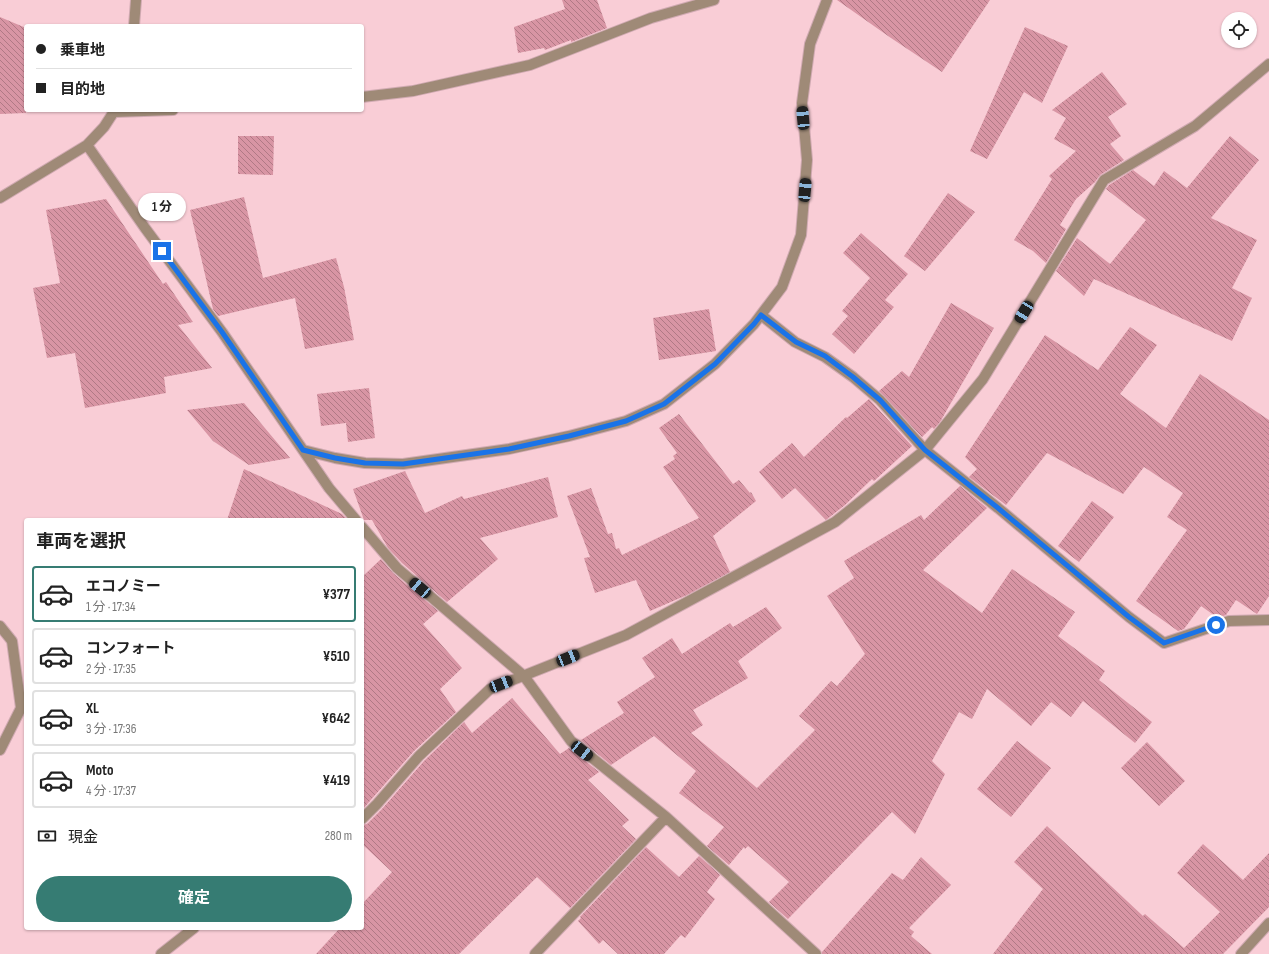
<!DOCTYPE html>
<html lang="ja">
<meta charset="utf-8">
<style>
body{margin:0;font-family:"Sofia Sans Condensed","Noto Sans JP",sans-serif;background:#f2f2f2;color:#222;height:100vh;display:flex;flex-direction:column;font-size:15px;white-space:nowrap}
*{box-sizing:border-box;margin:0}
p{font-size:13px;color:#767676}
.icon{flex:none;width:22px;height:22px;fill:none;stroke:currentColor;stroke-width:2;stroke-linecap:round;stroke-linejoin:round}
.map{position:relative;flex:1;overflow:hidden}
.details{position:absolute;left:24px;top:518px;width:340px;height:412px;display:flex;flex-direction:column;background:#fff;border-radius:4px;box-shadow:0 1px 3px #0004}
.details>*{flex:none}
.banner{position:absolute;left:24px;top:24px;width:340px;height:88px;border-radius:4px;box-shadow:0 1px 3px #0004;display:grid;align-content:center;height:88px;padding:0 12px;background:#fff}
.buttons{position:absolute;left:1221px;top:12px;display:grid;gap:8px}
.buttons a{display:grid;place-items:center;width:36px;height:36px;border-radius:50%;background:#fff;box-shadow:0 1px 3px #0004;font-size:20px}
.end{position:absolute;width:18px;height:18px;margin:-9px;border:5px solid #1a73e8;background:#fff;box-shadow:0 0 0 2px #fff}
.from{border-radius:50%}
.bubble{position:absolute;height:28px;border-radius:14px;background:#fff;box-shadow:0 1px 3px #0004;font-size:13px;font-weight:700;line-height:28px;text-align:center}
.car{position:absolute;width:12px;height:24px;margin:-12px -6px;border-radius:5px;box-shadow:0 0 3px 1px #0007;background:linear-gradient(#222 24%,#8ab4d8 0 40%,#222 0 76%,#8ab4d8 0 86%,#222 0)}
.banner b{display:flex;align-items:center;gap:14px;height:38px;font-size:15px}
.banner b+b{border-top:1px solid #e0e0e0}
.banner i{width:10px;height:10px;background:#222}
ul{padding:0;list-style:none}
li{display:flex;align-items:center;gap:12px;height:56px;margin:0 8px 6px;padding:0 4px;border:2px solid #e0e0e0;border-radius:4px}
li div{flex:1}
li b{display:block;font-size:15px}
li em{font-style:normal;font-weight:700}
li.current{border-color:#367c73}
li>.icon{width:36px;height:36px;stroke-width:1.5}
h2{padding:0 12px;font-size:18px;line-height:48px}
.pay{display:flex;align-items:center;gap:10px;height:44px;padding:0 12px;font-size:15px}
.pay p{margin-inline-start:auto}
.action{display:flex;gap:8px;margin-top:auto;padding:8px 12px}
.action a{flex:1;height:46px;border-radius:24px;background:#367c73;color:#fff;font-size:16px;font-weight:700;line-height:46px;text-align:center}
.map>svg:first-child{display:block}
</style>
<div class="map">
<svg width="1269" height="954" viewBox="0 0 1269 954">
<defs>
<pattern id="building-back-hatch" width="6" height="6" patternUnits="userSpaceOnUse"><rect width="6" height="6" fill="#d895a4"/><path d="M-1 5l2 2M0 0l6 6M5-1l2 2" fill="none" stroke="#b07985"/></pattern>
</defs>
<rect width="100%" height="100%" fill="#f9cdd6"/>
<!-- building -->
<path fill="url(#building-back-hatch)" d="M 562,0 L 597,0 L 607,28 L 571,42 L 571,40 L 545,50 L 544,48 L 518,53 L 514,27 L 565,9 Z
M 837,0 L 990,0 L 942,72 L 891,38 Z
M 0,17 L 26,28 L 26,113 L 0,114 Z
M 1025,27 L 1068,46 L 1042,103 L 1024,92 L 987,159 L 970,151 Z
M 1102,72 L 1127,104 L 1108,117 L 1121,136 L 1110,144 L 1124,160 L 1100,175 L 1095,182 L 1076,199 L 1060,225 L 1066,229 L 1046,263 L 1033,251 L 1014,240 L 1052,179 L 1049,176 L 1076,151 L 1054,139 L 1066,118 L 1052,110 Z
M 238,136 L 274,136 L 273,175 L 238,174 Z
M 1230,136 L 1259,160 L 1211,218 L 1257,240 L 1232,288 L 1252,298 L 1232,341 L 1094,279 L 1084,296 L 1056,271 L 1077,238 L 1110,264 L 1146,220 L 1106,189 L 1109,185 L 1133,170 L 1154,186 L 1164,171 L 1187,188 Z
M 948,193 L 975,212 L 925,271 L 904,256 Z
M 244,197 L 263,278 L 336,258 L 344,287 L 354,340 L 305,349 L 295,298 L 218,316 L 213,309 L 190,210 Z
M 106,199 L 163,284 L 166,282 L 193,322 L 178,325 L 212,368 L 164,377 L 166,393 L 85,408 L 75,353 L 47,358 L 33,288 L 60,283 L 46,210 Z
M 861,233 L 908,274 L 885,300 L 894,307 L 854,354 L 832,334 L 848,316 L 842,311 L 870,278 L 843,253 Z
M 951,303 L 994,328 L 940,422 L 934,429 L 932,427 L 922,437 L 879,391 L 902,371 L 909,377 Z
M 709,309 L 716,351 L 659,360 L 653,318 Z
M 1130,327 L 1157,345 L 1120,394 L 1166,428 L 1200,374 L 1269,420 L 1269,596 L 1257,614 L 1236,600 L 1226,615 L 1218,618 L 1201,606 L 1184,629 L 1178,631 L 1136,601 L 1187,530 L 1167,517 L 1183,493 L 1144,467 L 1123,494 L 1047,453 L 1006,505 L 969,477 L 977,469 L 965,457 L 1045,335 L 1098,370 Z
M 369,388 L 375,438 L 348,442 L 346,423 L 321,426 L 317,394 Z
M 869,399 L 912,446 L 874,481 L 872,479 L 845,505 L 826,520 L 795,488 L 782,499 L 759,472 L 792,443 L 804,457 L 846,417 L 847,418 Z
M 244,403 L 254,415 L 290,458 L 249,465 L 213,441 L 187,410 Z
M 679,414 L 733,484 L 739,480 L 750,493 L 751,492 L 756,501 L 713,536 L 730,572 L 687,595 L 650,611 L 636,580 L 595,593 L 584,558 L 590,557 L 567,496 L 591,488 L 608,534 L 612,533 L 616,549 L 619,548 L 622,555 L 699,518 L 663,467 L 675,459 L 673,456 L 677,453 L 659,428 Z
M 244,469 L 342,514 L 348,520 L 227,520 Z
M 405,471 L 425,513 L 462,496 L 464,499 L 548,477 L 558,517 L 480,538 L 498,559 L 447,602 L 402,563 L 388,548 L 372,520 L 364,520 L 353,489 Z
M 960,486 L 987,508 L 923,570 L 982,613 L 1012,569 L 1075,612 L 1058,636 L 1105,671 L 1099,680 L 1152,722 L 1135,743 L 1083,701 L 1071,717 L 1051,702 L 1031,726 L 987,689 L 972,719 L 959,712 L 932,761 L 945,774 L 915,834 L 892,812 L 788,919 L 769,902 L 789,882 L 748,846 L 745,849 L 744,847 L 729,865 L 707,846 L 724,827 L 679,793 L 696,771 L 654,736 L 611,765 L 581,740 L 624,713 L 617,702 L 655,677 L 642,658 L 672,638 L 682,654 L 730,623 L 733,627 L 766,607 L 782,628 L 738,661 L 748,678 L 693,710 L 703,725 L 691,733 L 757,788 L 815,730 L 799,716 L 831,681 L 837,686 L 865,654 L 827,596 L 854,578 L 844,561 L 921,515 L 924,520 Z
M 1092,501 L 1114,517 L 1079,562 L 1058,546 Z
M 381,559 L 393,573 L 438,611 L 423,624 L 462,668 L 440,689 L 456,712 L 414,751 L 362,810 L 362,577 Z
M 512,698 L 560,754 L 569,748 L 599,772 L 588,780 L 629,820 L 622,826 L 636,839 L 570,908 L 537,877 L 459,954 L 316,954 L 340,928 L 362,928 L 362,904 L 392,872 L 362,844 L 362,825 L 367,824 L 382,809 L 424,761 L 464,722 L 472,733 Z
M 1017,741 L 1051,768 L 1011,817 L 977,789 Z
M 1147,742 L 1185,781 L 1159,806 L 1121,768 Z
M 1047,826 L 1143,916 L 1145,914 L 1184,948 L 1220,912 L 1177,873 L 1203,844 L 1243,880 L 1269,853 L 1269,907 L 1223,954 L 993,954 L 1043,889 L 1014,862 Z
M 646,847 L 679,877 L 699,856 L 720,875 L 707,892 L 715,899 L 685,938 L 681,935 L 664,954 L 618,954 L 603,940 L 599,944 L 578,921 L 581,918 L 580,917 Z
M 921,857 L 951,885 L 909,928 L 914,932 L 911,936 L 932,954 L 822,954 L 822,952 L 892,873 L 903,880 Z"/>
<g fill="none" stroke-linecap="round" stroke-linejoin="round">
<defs>
<path id="lane" d="M 0,626 L 12,641 L 21,708 L 0,750"/>
<path id="street" d="M 134,26 L 136,0
M 362,97 L 413,91 L 530,65 L 651,18 L 714,0
M 115,112 L 173,110
M 87,145 L 145,228 L 222,332 L 329,488 L 356,520
M 0,198 L 87,145 L 104,127 L 115,110
M 761,315 L 795,342 L 825,357 L 853,377 L 880,400 L 925,450 L 998,508 L 1129,617 L 1164,643 L 1229,621 L 1269,620
M 303,450 L 335,458 L 365,463 L 403,464 L 509,449 L 569,436 L 626,421 L 664,404 L 715,364 L 754,324 L 782,287 L 801,235 L 807,160 L 802,103 L 810,44 L 827,0
M 362,527 L 397,568 L 524,676 L 571,741 L 666,817 L 816,954
M 362,819 L 377,804 L 419,756 L 490,689 L 626,635 L 835,522 L 925,450 L 983,379 L 1104,180 L 1195,126 L 1269,64
M 161,954 L 194,928
M 535,954 L 666,817
M 1241,954 L 1269,923"/>
</defs>
<!-- lane casing -->
<use href="#lane" stroke="#d0aab2" stroke-width="12"/>
<!-- street casing -->
<use href="#street" stroke="#d0aab2" stroke-width="12"/>
<!-- lane -->
<use href="#lane" stroke="#9f8a77" stroke-width="10"/>
<!-- street -->
<use href="#street" stroke="#9f8a77" stroke-width="10"/>
</g>
<g fill="none" stroke-linecap="round" stroke-linejoin="round">
<!-- route -->
<path stroke="#1a73e8" stroke-width="5" d="M 162,251 L 222,332 L 303,450 L 335,458 L 365,463 L 403,464 L 509,449 L 569,436 L 626,421 L 664,404 L 715,364 L 754,324 L 761,315 L 796,342 L 825,356 L 853,377 L 880,400 L 925,450 L 998,508 L 1129,617 L 1164,643 L 1216,625"/>
</g>
</svg>
<div class="buttons">
<a><svg class="icon" aria-label="locate" viewBox="0 0 24 24"><circle cx="12" cy="12" r="6"/><path d="M12 2v4M12 18v4M2 12h4M18 12h4"/></svg></a>
</div>
<i class="end from" style="left:1216px;top:625px"></i>
<i class="end" style="left:162px;top:251px"></i>
<div class="bubble" style="left:138px;top:193px;width:48px">1 分</div>
<i class="car" style="left:803px;top:118px;rotate:355deg"></i>
<i class="car" style="left:805px;top:190px;rotate:5deg"></i>
<i class="car" style="left:1024px;top:312px;rotate:211deg"></i>
<i class="car" style="left:420px;top:588px;rotate:310deg"></i>
<i class="car" style="left:568px;top:658px;rotate:68deg"></i>
<i class="car" style="left:501px;top:684px;rotate:69deg"></i>
<i class="car" style="left:582px;top:751px;rotate:128deg"></i>
<div class="banner">
<b><i class="from"></i>乗車地</b>
<b><i></i>目的地</b>
</div>
<section class="details">
<h2>車両を選択</h2>
<ul>
<li class="current"><svg class="icon" aria-label="car" viewBox="0 0 24 24"><path d="M5 17H2v-5l4-1 3-4h7l3 4 3 1v5h-3M9 17h6M6 11h13"/><circle cx="7" cy="17" r="2"/><circle cx="17" cy="17" r="2"/></svg><div><b>エコノミー</b><p>1 分 · 17:34</p></div><em>¥377</em></li>
<li><svg class="icon" aria-label="car" viewBox="0 0 24 24"><path d="M5 17H2v-5l4-1 3-4h7l3 4 3 1v5h-3M9 17h6M6 11h13"/><circle cx="7" cy="17" r="2"/><circle cx="17" cy="17" r="2"/></svg><div><b>コンフォート</b><p>2 分 · 17:35</p></div><em>¥510</em></li>
<li><svg class="icon" aria-label="car" viewBox="0 0 24 24"><path d="M5 17H2v-5l4-1 3-4h7l3 4 3 1v5h-3M9 17h6M6 11h13"/><circle cx="7" cy="17" r="2"/><circle cx="17" cy="17" r="2"/></svg><div><b>XL</b><p>3 分 · 17:36</p></div><em>¥642</em></li>
<li><svg class="icon" aria-label="car" viewBox="0 0 24 24"><path d="M5 17H2v-5l4-1 3-4h7l3 4 3 1v5h-3M9 17h6M6 11h13"/><circle cx="7" cy="17" r="2"/><circle cx="17" cy="17" r="2"/></svg><div><b>Moto</b><p>4 分 · 17:37</p></div><em>¥419</em></li>
</ul>
<div class="pay"><svg class="icon" aria-label="cash" viewBox="0 0 24 24"><path d="M3 7h18v10H3z"/><circle cx="12" cy="12" r="2"/></svg>現金<p>280 m</p></div>
<div class="action"><a>確定</a></div>
</section>
</div>
